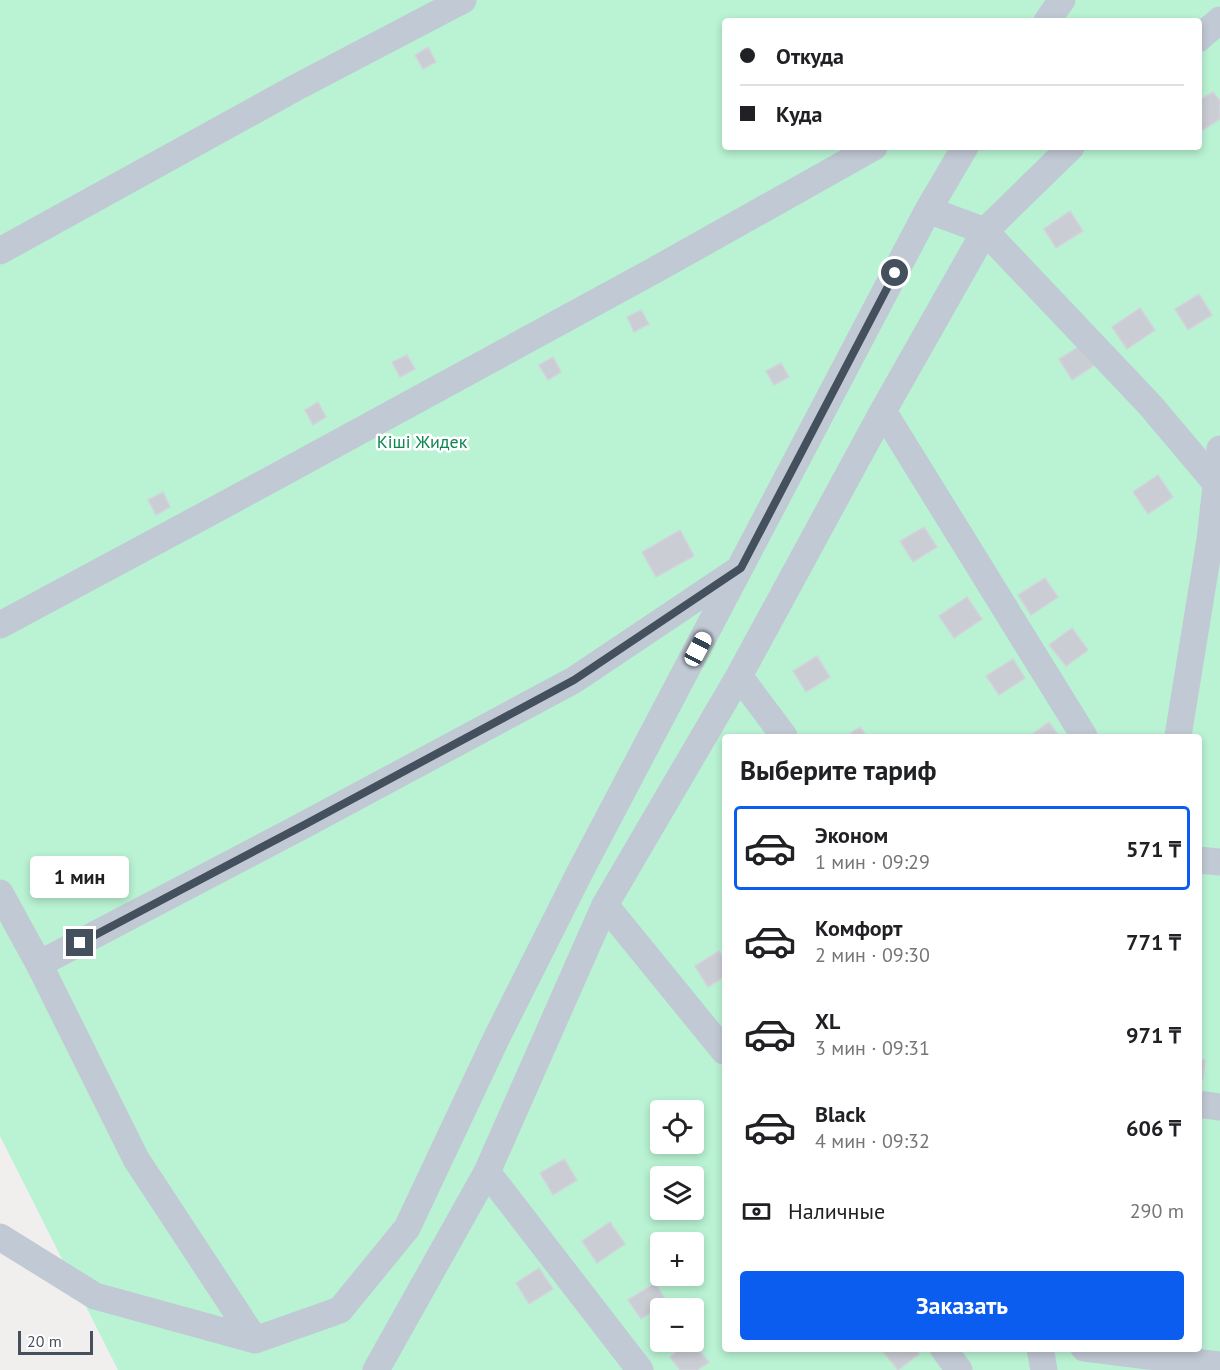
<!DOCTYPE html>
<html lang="ru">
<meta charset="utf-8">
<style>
body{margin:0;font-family:"PT Sans",sans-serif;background:#f2f2f2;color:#202124;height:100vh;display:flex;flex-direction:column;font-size:22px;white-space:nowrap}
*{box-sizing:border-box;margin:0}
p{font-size:20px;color:#757577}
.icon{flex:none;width:33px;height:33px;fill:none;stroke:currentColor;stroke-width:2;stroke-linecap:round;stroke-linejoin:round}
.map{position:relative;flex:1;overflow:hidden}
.drawer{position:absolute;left:722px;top:734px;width:480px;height:618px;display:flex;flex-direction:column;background:#fff;border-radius:6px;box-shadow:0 3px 9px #0003}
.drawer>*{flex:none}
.top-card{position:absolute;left:722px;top:18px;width:480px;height:132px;border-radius:6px;box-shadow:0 3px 9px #0003;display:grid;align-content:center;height:132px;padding:0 18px;background:#fff}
.tools{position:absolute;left:650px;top:1100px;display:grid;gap:12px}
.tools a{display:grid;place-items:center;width:54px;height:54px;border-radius:6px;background:#fff;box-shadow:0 3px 9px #0003;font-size:30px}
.scale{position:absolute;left:18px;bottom:15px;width:75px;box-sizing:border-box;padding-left:6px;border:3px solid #45505e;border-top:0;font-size:16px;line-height:21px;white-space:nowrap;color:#45505e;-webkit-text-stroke:4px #fff;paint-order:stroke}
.end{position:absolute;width:27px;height:27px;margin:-14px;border:8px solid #45505e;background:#fff;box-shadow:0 0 0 3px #fff}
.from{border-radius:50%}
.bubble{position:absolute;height:42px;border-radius:6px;background:#fff;box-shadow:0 3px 9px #0003;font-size:20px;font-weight:700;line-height:42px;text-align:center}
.car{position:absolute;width:18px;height:36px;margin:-18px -9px;border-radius:8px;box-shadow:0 0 4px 2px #0007;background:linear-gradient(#fff 24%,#345 0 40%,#fff 0 76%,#345 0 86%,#fff 0)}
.top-card b{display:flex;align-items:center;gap:21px;height:57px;font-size:22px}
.top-card b+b{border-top:2px solid #e0e0e0}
.top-card i{width:15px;height:15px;background:#202124}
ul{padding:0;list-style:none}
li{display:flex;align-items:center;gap:18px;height:84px;margin:0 12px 9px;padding:0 6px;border:3px solid transparent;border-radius:6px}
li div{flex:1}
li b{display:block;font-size:22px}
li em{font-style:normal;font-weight:700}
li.current{border-color:#0a5def}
li>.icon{width:54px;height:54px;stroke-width:1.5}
h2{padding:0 18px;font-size:27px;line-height:72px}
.pay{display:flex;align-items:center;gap:15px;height:66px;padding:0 18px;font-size:22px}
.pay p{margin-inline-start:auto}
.action{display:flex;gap:12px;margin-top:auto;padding:12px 18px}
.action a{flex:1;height:69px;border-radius:6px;background:#0a5def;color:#fff;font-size:24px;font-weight:700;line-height:69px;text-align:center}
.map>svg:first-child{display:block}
</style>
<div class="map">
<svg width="1220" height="1370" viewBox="0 0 1220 1370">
<rect width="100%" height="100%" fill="#f1eeee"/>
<!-- green -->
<path fill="#b9f3d3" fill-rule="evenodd" d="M 0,0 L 1220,0 L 1220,1370 L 118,1370 L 0,1136 ZM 724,21 L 1198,21 L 1198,147 L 724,147 ZM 724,736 L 1198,736 L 1198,1348 L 724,1348 ZM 660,1110 L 693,1110 L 693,1143 L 660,1143 ZM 660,1176 L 693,1176 L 693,1209 L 660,1209 ZM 660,1242 L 693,1242 L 693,1275 L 660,1275 ZM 660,1308 L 693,1308 L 693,1341 L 660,1341 Z"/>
<!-- building -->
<path fill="#cacdd4" stroke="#d2d4db" stroke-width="1.5" d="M 428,47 L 436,62 L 423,69 L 415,55 Z
M 1213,92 L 1220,101 L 1220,119 L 1200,132 L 1198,101 Z
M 1070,211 L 1083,231 L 1056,248 L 1044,229 Z
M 1199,294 L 1212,315 L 1188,330 L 1175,309 Z
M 1140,308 L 1155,330 L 1127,349 L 1112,327 Z
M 641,310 L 649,324 L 634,332 L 627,317 Z
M 1083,344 L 1095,365 L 1072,380 L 1059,359 Z
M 407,355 L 415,369 L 400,377 L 392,362 Z
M 553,357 L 561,372 L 548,380 L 539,365 Z
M 781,363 L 789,377 L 774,385 L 766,371 Z
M 318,402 L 326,417 L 313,425 L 305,410 Z
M 1158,475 L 1173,497 L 1148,514 L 1133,492 Z
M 163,492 L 170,507 L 156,515 L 148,500 Z
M 924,527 L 937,547 L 913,562 L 900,541 Z
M 680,530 L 694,556 L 656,577 L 642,552 Z
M 1045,578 L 1058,597 L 1031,615 L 1018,595 Z
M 967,597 L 982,619 L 954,638 L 939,616 Z
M 1072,628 L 1088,650 L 1066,666 L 1049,645 Z
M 817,656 L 830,677 L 806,692 L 793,671 Z
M 1013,659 L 1025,678 L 999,695 L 986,676 Z
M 1049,722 L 1059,736 L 1030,736 Z
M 860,727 L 867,736 L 846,736 Z
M 719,951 L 724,960 L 724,977 L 708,987 L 695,966 Z
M 1198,1059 L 1205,1060 L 1203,1080 L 1198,1079 Z
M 564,1159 L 577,1180 L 553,1195 L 540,1173 Z
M 610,1222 L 625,1244 L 597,1263 L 582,1241 Z
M 539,1268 L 553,1289 L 529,1304 L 516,1283 Z
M 655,1283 L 667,1302 L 641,1319 L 628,1300 Z
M 691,1341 L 709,1362 L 697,1370 L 680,1370 L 670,1357 Z
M 915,1348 L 919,1354 L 898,1370 L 881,1349 Z"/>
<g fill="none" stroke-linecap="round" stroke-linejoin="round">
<!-- minor -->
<path stroke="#c1c9d5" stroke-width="27" d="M 1047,21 L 1062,0
M 1198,39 L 1220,20
M 928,210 L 985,231 L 1150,405 L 1215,482
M 0,251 L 297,87 L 463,0
M 883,411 L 1084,736
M 0,625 L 233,500 L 655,270 L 874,147
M 739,676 L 784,736
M 1178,736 L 1210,540 L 1220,449
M 1198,860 L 1220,862
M 0,893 L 39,964 L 136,1159 L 255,1340
M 605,905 L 724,1051
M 39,964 L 304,825 L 574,680 L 738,570
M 1198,1104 L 1220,1107
M 487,1172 L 640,1370
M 0,1237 L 95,1296 L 255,1340 L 340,1310 L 407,1228 L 497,1037 L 581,870 L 928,210 L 965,147
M 943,1348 L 959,1370
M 1040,1348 L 1044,1370
M 1084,1348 L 1220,1365
M 376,1370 L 487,1172 L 605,905 L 739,676 L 883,411 L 985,231 L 1071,147"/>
</g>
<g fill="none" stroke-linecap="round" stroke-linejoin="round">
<!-- route -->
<path stroke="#45505e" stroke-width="8" d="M 80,943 L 304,825 L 574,680 L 741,568 L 895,273"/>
</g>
<g text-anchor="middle" stroke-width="5" stroke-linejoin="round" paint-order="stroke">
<!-- park labels -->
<g font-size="18" fill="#0f8553" stroke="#fff">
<text x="422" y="448">Кіші Жидек</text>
</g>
</g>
</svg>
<div class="tools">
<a><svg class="icon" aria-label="locate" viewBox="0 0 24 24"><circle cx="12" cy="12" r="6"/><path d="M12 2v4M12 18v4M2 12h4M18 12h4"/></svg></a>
<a><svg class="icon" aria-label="layers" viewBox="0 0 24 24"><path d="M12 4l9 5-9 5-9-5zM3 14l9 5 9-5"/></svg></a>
<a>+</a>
<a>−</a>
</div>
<div class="scale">20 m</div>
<i class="end from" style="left:895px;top:273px"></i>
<i class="end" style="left:80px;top:943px"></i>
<div class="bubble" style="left:30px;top:856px;width:99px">1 мин</div>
<i class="car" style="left:698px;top:649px;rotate:28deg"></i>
<div class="top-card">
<b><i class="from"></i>Откуда</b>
<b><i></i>Куда</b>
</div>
<section class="drawer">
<h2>Выберите тариф</h2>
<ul>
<li class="current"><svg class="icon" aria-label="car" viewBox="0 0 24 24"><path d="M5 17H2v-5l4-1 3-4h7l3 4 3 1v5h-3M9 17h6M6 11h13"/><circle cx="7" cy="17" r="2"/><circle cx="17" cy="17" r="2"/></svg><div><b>Эконом</b><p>1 мин · 09:29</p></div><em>571 ₸</em></li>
<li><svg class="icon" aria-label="car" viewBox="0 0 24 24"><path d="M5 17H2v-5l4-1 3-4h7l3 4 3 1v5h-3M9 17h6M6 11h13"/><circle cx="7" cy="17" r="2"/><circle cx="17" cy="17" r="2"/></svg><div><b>Комфорт</b><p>2 мин · 09:30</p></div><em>771 ₸</em></li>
<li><svg class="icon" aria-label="car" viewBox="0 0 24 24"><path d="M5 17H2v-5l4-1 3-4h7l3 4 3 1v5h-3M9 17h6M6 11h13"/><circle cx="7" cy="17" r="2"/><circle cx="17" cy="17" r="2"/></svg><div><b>XL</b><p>3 мин · 09:31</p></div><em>971 ₸</em></li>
<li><svg class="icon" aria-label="car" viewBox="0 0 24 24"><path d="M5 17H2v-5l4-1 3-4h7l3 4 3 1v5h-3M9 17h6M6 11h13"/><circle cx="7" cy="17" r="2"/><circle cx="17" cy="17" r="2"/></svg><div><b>Black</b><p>4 мин · 09:32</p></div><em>606 ₸</em></li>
</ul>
<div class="pay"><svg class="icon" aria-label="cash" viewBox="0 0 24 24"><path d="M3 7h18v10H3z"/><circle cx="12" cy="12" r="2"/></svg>Наличные<p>290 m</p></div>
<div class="action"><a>Заказать</a></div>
</section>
</div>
